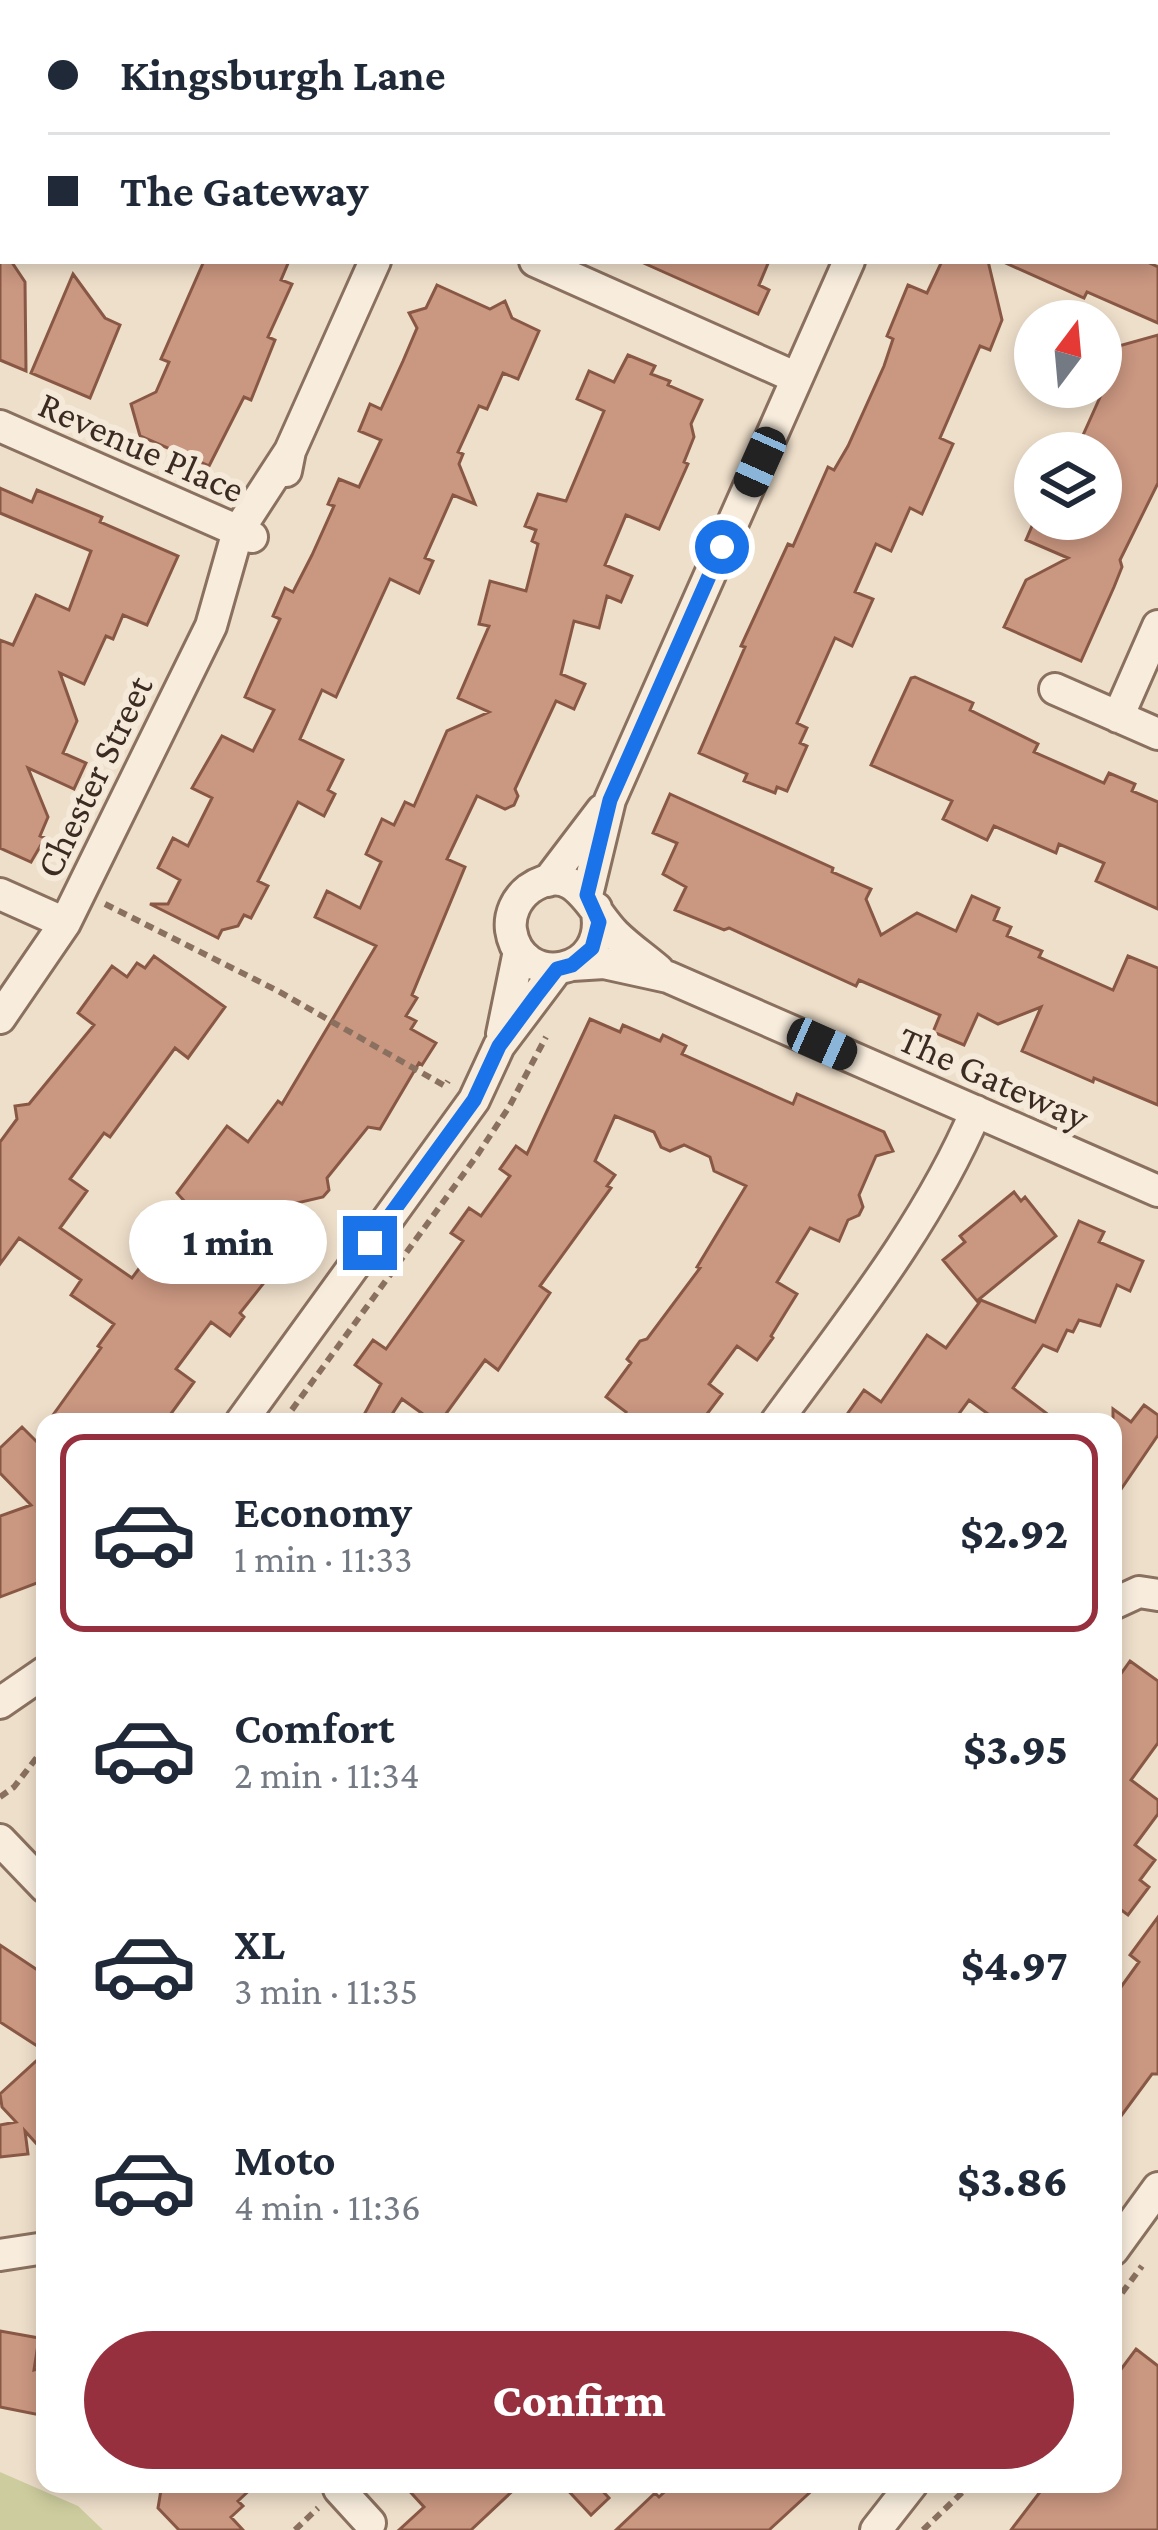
<!DOCTYPE html>
<meta charset="utf-8">
<style>
body{margin:0;font-family:"Crimson Pro",serif;background:#f6f6f7;color:#1f2937;height:100vh;display:flex;flex-direction:column;font-size:45px;white-space:nowrap}
*{box-sizing:border-box;margin:0}
p{font-size:39px;color:#747a83}
.icon{flex:none;width:66px;height:66px;fill:none;stroke:currentColor;stroke-width:2;stroke-linecap:round;stroke-linejoin:round}
.map{position:relative;flex:1;overflow:hidden}
.sheet{position:absolute;left:36px;top:1413px;width:1086px;height:1080px;display:flex;flex-direction:column;background:#fff;border-radius:24px;box-shadow:0 6px 18px #0003}
.sheet>*{flex:none}
.top-card{position:absolute;left:0px;top:0px;width:1158px;height:264px;box-shadow:0 6px 18px #0003;display:grid;align-content:center;height:264px;padding:0 48px;background:#fff}
.needle{width:78px;rotate:16deg}
.buttons{position:absolute;left:1014px;top:300px;display:grid;gap:24px}
.buttons a{display:grid;place-items:center;width:108px;height:108px;border-radius:50%;background:#fff;box-shadow:0 6px 18px #0003;font-size:60px}
.end{position:absolute;width:54px;height:54px;margin:-27px;border:15px solid #1a73e8;background:#fff;box-shadow:0 0 0 6px #fff}
.from{border-radius:50%}
.bubble{position:absolute;height:84px;border-radius:42px;background:#fff;box-shadow:0 6px 18px #0003;font-size:39px;font-weight:800;line-height:84px;text-align:center}
.car{position:absolute;width:36px;height:72px;margin:-36px -18px;border-radius:15px;box-shadow:0 0 9px 3px #0007;background:linear-gradient(#222 24%,#8ab4d8 0 40%,#222 0 76%,#8ab4d8 0 86%,#222 0)}
.top-card b{display:flex;align-items:center;gap:42px;height:114px;font-size:45px}
.top-card b+b{border-top:3px solid #e0e1e3}
.top-card i{width:30px;height:30px;background:#1f2937}
ul{padding:21px 0 0;list-style:none}
li{display:flex;align-items:center;gap:36px;height:198px;margin:0 24px 18px;padding:0 24px;border:6px solid transparent;border-radius:24px}
li div{flex:1}
li b{display:block;font-size:45px}
li em{font-style:normal;font-weight:800}
li.selected{border-color:#97303e}
li>.icon{width:108px;height:108px;stroke-width:1.5}
.primary-button{display:flex;gap:24px;margin-top:auto;padding:24px 48px}
.primary-button a{flex:1;height:138px;border-radius:72px;background:#97303e;color:#fff;font-size:48px;font-weight:800;line-height:138px;text-align:center}
.map>svg:first-child{display:block}
</style>
<div class="map">
<svg width="1158" height="2530" viewBox="0 0 1158 2530">
<rect width="100%" height="100%" fill="#eedfca"/>
<!-- green -->
<path fill="#cccc9e" d="M 0,2472 L 78,2506 L 103,2530 L 0,2530 Z"/>
<!-- building -->
<path fill="#ca9781" stroke="#895845" stroke-width="3" d="M 0,245 L 3,261 L 11,261 L 25,282 L 26,371 L 0,360 Z
M 204,261 L 289,261 L 281,280 L 292,284 L 268,337 L 275,340 L 251,400 L 244,397 L 209,466 L 140,436 L 131,404 L 156,392 L 169,362 L 161,359 Z
M 639,261 L 769,261 L 759,285 L 769,290 L 758,314 Z
M 942,261 L 988,261 L 1002,320 L 990,350 L 980,346 L 940,438 L 953,444 L 922,514 L 910,508 L 891,551 L 876,544 L 855,592 L 873,599 L 852,646 L 835,638 L 797,723 L 807,728 L 800,743 L 807,746 L 787,791 L 777,787 L 775,793 L 744,781 L 747,774 L 699,753 L 745,647 L 741,646 L 788,544 L 793,546 L 828,467 L 834,470 L 848,446 L 884,366 L 893,339 L 887,336 L 908,285 L 927,293 Z
M 1001,261 L 1145,261 L 1158,267 L 1158,323 L 1087,292 L 1084,298 Z
M 73,274 L 105,318 L 120,325 L 90,398 L 31,373 Z
M 437,285 L 490,309 L 505,301 L 512,318 L 539,331 L 518,379 L 503,373 L 487,409 L 479,406 L 458,452 L 463,454 L 459,464 L 475,504 L 453,495 L 425,558 L 433,561 L 419,593 L 390,579 L 336,697 L 322,690 L 300,739 L 343,760 L 328,790 L 335,794 L 324,816 L 298,802 L 258,881 L 268,886 L 251,918 L 244,915 L 238,926 L 222,930 L 218,938 L 150,904 L 168,904 L 180,880 L 158,868 L 173,838 L 188,846 L 212,798 L 192,788 L 222,736 L 253,751 L 274,710 L 245,697 L 280,619 L 273,616 L 285,588 L 293,592 L 312,555 L 334,506 L 328,504 L 339,479 L 359,487 L 381,440 L 359,431 L 370,404 L 381,409 L 403,361 L 417,328 L 409,313 L 426,308 Z
M 1158,335 L 1158,483 L 1120,560 L 1122,567 L 1114,587 L 1081,661 L 1004,627 L 1026,580 L 1068,558 L 1026,540 L 1035,519 L 1101,519 L 1101,453 L 1075,453 L 1101,395 L 1101,364 L 1108,349 Z
M 628,355 L 655,366 L 651,374 L 670,381 L 668,385 L 702,400 L 691,424 L 694,437 L 684,462 L 688,464 L 659,529 L 626,515 L 605,565 L 632,576 L 621,602 L 607,596 L 599,628 L 574,621 L 561,674 L 585,684 L 574,709 L 556,701 L 515,789 L 518,796 L 514,805 L 505,809 L 477,796 L 447,859 L 465,867 L 412,995 L 417,998 L 406,1016 L 416,1021 L 411,1029 L 436,1043 L 422,1065 L 419,1063 L 380,1129 L 368,1127 L 327,1178 L 329,1190 L 323,1197 L 267,1210 L 301,1236 L 240,1313 L 244,1317 L 230,1336 L 211,1322 L 176,1369 L 194,1382 L 165,1422 L 48,1422 L 101,1348 L 98,1346 L 114,1324 L 71,1295 L 81,1280 L 19,1238 L 0,1264 L 0,1142 L 17,1119 L 15,1106 L 29,1104 L 94,1025 L 78,1013 L 112,966 L 127,977 L 137,963 L 145,968 L 154,956 L 225,1007 L 188,1058 L 175,1048 L 110,1137 L 104,1133 L 70,1179 L 87,1191 L 60,1228 L 132,1278 L 187,1204 L 177,1193 L 227,1126 L 248,1142 L 278,1101 L 282,1104 L 376,946 L 315,917 L 327,891 L 360,908 L 381,862 L 366,854 L 382,819 L 394,825 L 405,802 L 414,806 L 447,731 L 489,712 L 458,698 L 489,626 L 479,624 L 490,581 L 526,591 L 538,544 L 532,541 L 536,530 L 525,526 L 538,494 L 566,501 L 604,411 L 577,399 L 589,371 L 614,382 Z
M 0,488 L 32,502 L 37,490 L 102,517 L 100,522 L 178,556 L 147,625 L 123,615 L 113,639 L 106,636 L 84,684 L 60,673 L 77,721 L 63,753 L 86,763 L 74,789 L 28,768 L 48,817 L 40,836 L 45,838 L 31,862 L 0,848 L 0,640 L 13,645 L 36,595 L 69,610 L 91,551 L 0,513 Z
M 915,677 L 973,703 L 970,710 L 1038,744 L 1034,752 L 1104,783 L 1109,773 L 1135,784 L 1132,791 L 1158,802 L 1158,909 L 1096,881 L 1104,863 L 1059,844 L 1056,853 L 994,826 L 987,840 L 943,819 L 952,801 L 871,765 L 911,678 Z
M 670,794 L 833,868 L 832,872 L 871,889 L 866,899 L 881,935 L 917,913 L 956,931 L 972,896 L 999,908 L 994,920 L 1011,927 L 1007,936 L 1042,951 L 1039,957 L 1113,990 L 1128,956 L 1158,968 L 1158,1105 L 1094,1078 L 1093,1082 L 1022,1051 L 1041,1007 L 998,1024 L 978,1014 L 964,1045 L 933,1032 L 940,1015 L 859,980 L 856,986 L 729,928 L 724,930 L 675,910 L 686,887 L 663,874 L 677,843 L 653,833 Z
M 590,1019 L 620,1032 L 623,1025 L 660,1041 L 663,1035 L 686,1046 L 682,1054 L 793,1104 L 797,1094 L 884,1132 L 893,1151 L 876,1156 L 859,1195 L 863,1207 L 859,1215 L 848,1220 L 839,1241 L 810,1228 L 777,1282 L 797,1294 L 771,1336 L 773,1338 L 757,1360 L 737,1346 L 709,1384 L 722,1394 L 701,1422 L 619,1422 L 626,1412 L 606,1397 L 631,1363 L 627,1359 L 640,1341 L 647,1339 L 700,1268 L 697,1267 L 746,1186 L 714,1171 L 710,1157 L 684,1145 L 670,1151 L 661,1147 L 654,1132 L 615,1116 L 595,1161 L 615,1175 L 607,1186 L 611,1188 L 540,1286 L 550,1293 L 498,1370 L 485,1360 L 440,1422 L 434,1422 L 402,1399 L 387,1422 L 360,1422 L 381,1384 L 355,1365 L 373,1340 L 386,1349 L 463,1241 L 451,1233 L 469,1208 L 481,1216 L 510,1176 L 500,1169 L 516,1146 L 527,1154 Z
M 1014,1192 L 1021,1201 L 1025,1197 L 1056,1236 L 977,1301 L 943,1260 L 965,1242 L 960,1236 Z
M 1079,1221 L 1104,1232 L 1099,1242 L 1143,1261 L 1130,1291 L 1117,1285 L 1100,1326 L 1079,1320 L 1073,1332 L 1067,1330 L 1057,1351 L 1043,1345 L 1013,1388 L 1058,1422 L 999,1422 L 969,1400 L 953,1422 L 860,1422 L 848,1413 L 864,1390 L 881,1402 L 927,1335 L 946,1348 L 981,1300 L 1035,1322 Z
M 1144,1405 L 1158,1415 L 1158,1435 L 1113,1501 L 1113,1409 L 1131,1422 Z
M 22,1427 L 45,1450 L 45,1580 L 0,1597 L 0,1516 L 31,1505 L 0,1473 L 0,1448 Z
M 1130,1661 L 1158,1681 L 1158,1743 L 1131,1780 L 1158,1800 L 1158,1814 L 1135,1845 L 1155,1860 L 1140,1880 L 1149,1887 L 1128,1915 L 1113,1904 L 1113,1685 Z
M 1158,1917 L 1158,2074 L 1152,2074 L 1113,2127 L 1113,1998 L 1139,1962 L 1130,1955 Z
M 0,1945 L 45,1975 L 45,2051 L 0,2022 Z
M 45,2053 L 45,2153 L 25,2131 L 28,2154 L 0,2157 L 0,2125 L 16,2122 L 2,2107 L 0,2094 Z
M 0,2331 L 39,2338 L 34,2370 L 45,2367 L 45,2416 L 0,2407 Z
M 1136,2349 L 1158,2366 L 1158,2530 L 1011,2530 L 1046,2484 L 1113,2484 L 1113,2380 Z
M 162,2484 L 256,2484 L 238,2501 L 243,2506 L 231,2517 L 243,2530 L 179,2530 L 158,2508 Z
M 403,2484 L 520,2484 L 471,2530 L 399,2530 L 424,2507 Z
M 562,2484 L 596,2484 L 609,2498 L 591,2515 Z
M 673,2484 L 819,2484 L 769,2530 L 616,2530 L 655,2493 L 659,2497 Z"/>
<g fill="none" stroke-linecap="round" stroke-linejoin="round">
<defs>
<path id="minor" d="M 61,0 L 67,3
M 556,0 L 563,3
M 488,3 L 489,0
M 963,3 L 964,0
M 535,261 L 797,378
M 0,426 L 252,537
M 286,471 L 290,451 L 375,261
M 1055,689 L 1158,734
M 1118,717 L 1158,626
M 548,881 L 602,810
M 0,894 L 65,923
M 587,895 L 610,800 L 849,261
M 596,908 C 612,976 520,991 511,930 C 509,915 516,899 529,889 C 574,858 590,909 615,934 C 628,947 644,958 658,970
M 572,965 L 604,963 L 668,977 L 1158,1191
M 0,1018 L 65,923 L 211,626 L 238,531 L 290,451
M 502,1034 L 519,951
M 241,1422 L 474,1100 L 499,1046 L 557,969
M 776,1422 C 849,1322 927,1226 976,1111
M 1113,1604 L 1139,1592 L 1158,1595
M 0,1703 L 45,1672
M 0,1840 L 45,1887
M 1113,2250 L 1158,2188
M 0,2255 L 45,2248
M 339,2489 L 370,2523
M 876,2530 L 912,2484"/>
</defs>
<!-- minor casing -->
<use href="#minor" stroke="#8a705f" stroke-width="36"/>
<!-- path -->
<path stroke="#8a705f" stroke-width="6" stroke-dasharray="9 6" stroke-linecap="butt" d="M 0,5 L 3,6
M 105,904 L 278,991 L 445,1086 L 448,1081
M 283,1422 L 478,1154 L 509,1107 L 546,1037
M 0,1797 L 14,1787 L 45,1747
M 1113,2305 L 1142,2266
M 295,2530 L 318,2508
M 923,2530 L 971,2484"/>
<!-- minor -->
<use href="#minor" stroke="#f8eddd" stroke-width="30"/>
</g>
<g fill="none" stroke-linecap="round" stroke-linejoin="round">
<!-- route -->
<path stroke="#1a73e8" stroke-width="15" d="M 370,1243 L 474,1100 L 499,1046 L 536,996 L 557,969 L 572,965 L 592,948 L 599,922 L 587,895 L 610,800 L 722,547"/>
</g>
<g text-anchor="middle" stroke-width="12" stroke-linejoin="round" paint-order="stroke">
<!-- street labels -->
<g font-size="39" fill="#3b2b22" stroke="#f5eada">
<text transform="translate(142 446) rotate(24)" y="14">Revenue Place</text>
<text transform="translate(93 776) rotate(-64)" y="14">Chester Street</text>
<text transform="translate(994 1077) rotate(24)" y="14">The Gateway</text>
</g>
</g>
</svg>
<div class="buttons">
<a><svg class="needle" viewBox="-14 -14 28 28"><path d="M0-13l5 13h-10z" fill="#e53935"/><path d="M0 13l5-13h-10z" fill="#747a83"/></svg></a>
<a><svg class="icon" aria-label="layers" viewBox="0 0 24 24"><path d="M12 4l9 5-9 5-9-5zM3 14l9 5 9-5"/></svg></a>
</div>
<i class="end from" style="left:722px;top:547px"></i>
<i class="end" style="left:370px;top:1243px"></i>
<div class="bubble" style="left:129px;top:1200px;width:198px">1 min</div>
<i class="car" style="left:760px;top:462px;rotate:204deg"></i>
<i class="car" style="left:822px;top:1044px;rotate:114deg"></i>
<div class="top-card">
<b><i class="from"></i>Kingsburgh Lane</b>
<b><i></i>The Gateway</b>
</div>
<section class="sheet">
<ul>
<li class="selected"><svg class="icon" aria-label="car" viewBox="0 0 24 24"><path d="M5 17H2v-5l4-1 3-4h7l3 4 3 1v5h-3M9 17h6M6 11h13"/><circle cx="7" cy="17" r="2"/><circle cx="17" cy="17" r="2"/></svg><div><b>Economy</b><p>1 min · 11:33</p></div><em>$2.92</em></li>
<li><svg class="icon" aria-label="car" viewBox="0 0 24 24"><path d="M5 17H2v-5l4-1 3-4h7l3 4 3 1v5h-3M9 17h6M6 11h13"/><circle cx="7" cy="17" r="2"/><circle cx="17" cy="17" r="2"/></svg><div><b>Comfort</b><p>2 min · 11:34</p></div><em>$3.95</em></li>
<li><svg class="icon" aria-label="car" viewBox="0 0 24 24"><path d="M5 17H2v-5l4-1 3-4h7l3 4 3 1v5h-3M9 17h6M6 11h13"/><circle cx="7" cy="17" r="2"/><circle cx="17" cy="17" r="2"/></svg><div><b>XL</b><p>3 min · 11:35</p></div><em>$4.97</em></li>
<li><svg class="icon" aria-label="car" viewBox="0 0 24 24"><path d="M5 17H2v-5l4-1 3-4h7l3 4 3 1v5h-3M9 17h6M6 11h13"/><circle cx="7" cy="17" r="2"/><circle cx="17" cy="17" r="2"/></svg><div><b>Moto</b><p>4 min · 11:36</p></div><em>$3.86</em></li>
</ul>
<div class="primary-button"><a>Confirm</a></div>
</section>
</div>
